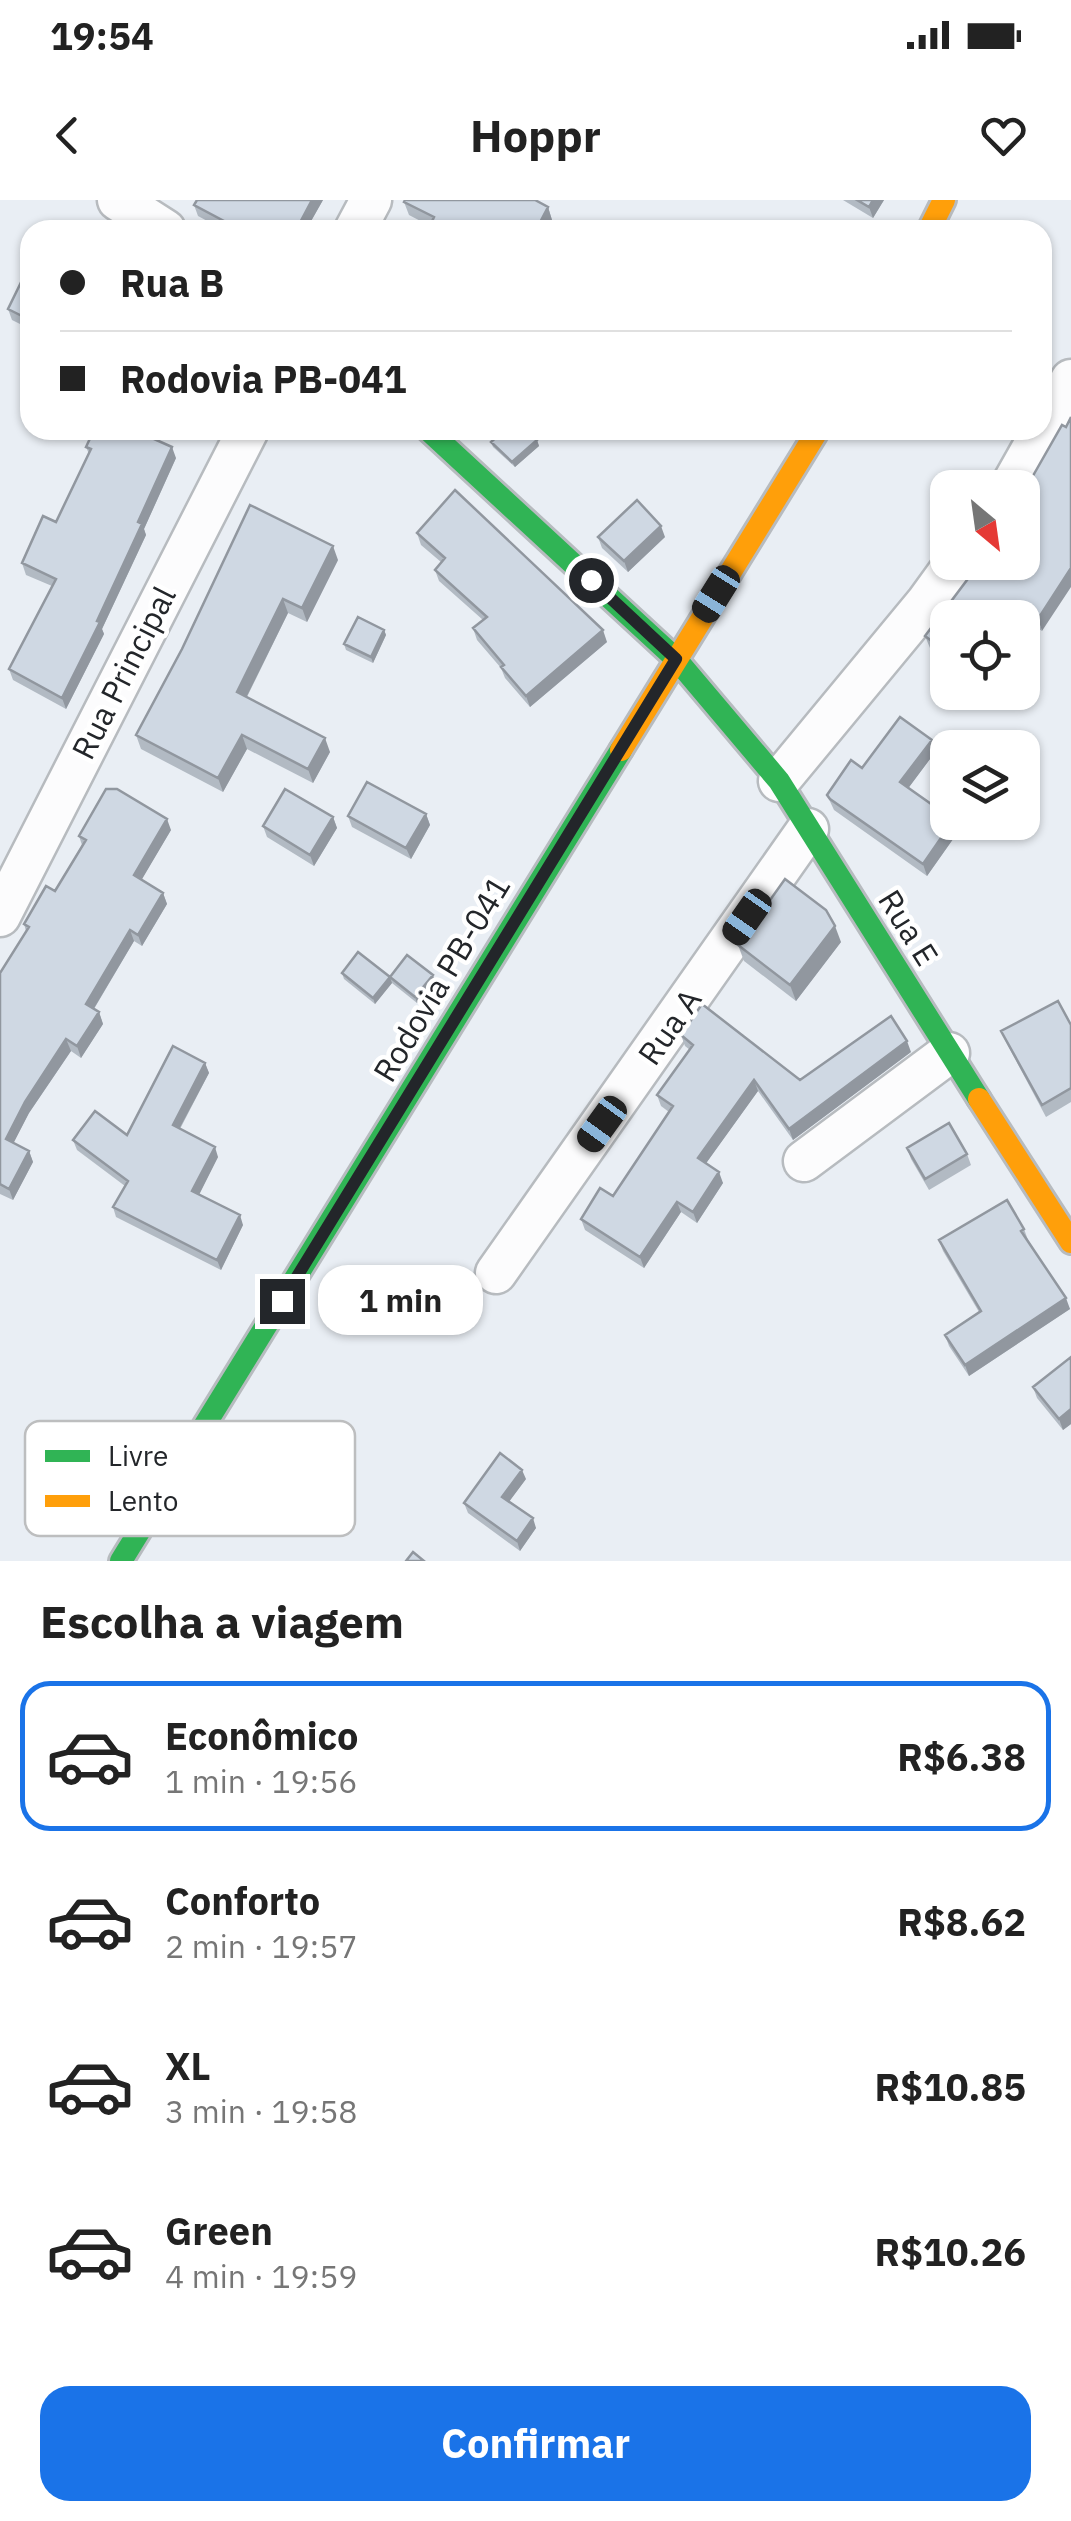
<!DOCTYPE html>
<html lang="pt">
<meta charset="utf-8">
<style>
body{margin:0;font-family:"IBM Plex Sans",sans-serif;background:#f2f2f2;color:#222;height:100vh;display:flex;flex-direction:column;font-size:38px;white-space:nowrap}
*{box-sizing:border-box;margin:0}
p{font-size:32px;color:#767676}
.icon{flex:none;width:55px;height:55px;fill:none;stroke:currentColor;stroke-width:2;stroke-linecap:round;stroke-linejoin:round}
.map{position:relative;height:1361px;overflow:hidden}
.drawer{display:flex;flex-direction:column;background:#fff;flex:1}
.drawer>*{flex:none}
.guide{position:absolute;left:20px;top:20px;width:1032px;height:220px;border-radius:30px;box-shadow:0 2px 8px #0004;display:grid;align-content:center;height:220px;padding:0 40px;background:#fff}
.needle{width:65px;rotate:151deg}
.controls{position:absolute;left:930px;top:270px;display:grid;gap:20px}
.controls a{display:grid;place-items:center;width:110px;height:110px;border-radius:20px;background:#fff;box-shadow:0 2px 8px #0004;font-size:50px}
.end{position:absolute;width:45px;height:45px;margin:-22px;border:12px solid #23262a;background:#fff;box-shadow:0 0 0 5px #fff}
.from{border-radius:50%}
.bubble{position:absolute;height:70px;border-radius:30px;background:#fff;box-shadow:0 2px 8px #0004;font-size:32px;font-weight:700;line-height:70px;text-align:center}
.car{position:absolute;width:30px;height:60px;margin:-30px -15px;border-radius:12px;box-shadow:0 0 8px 2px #0007;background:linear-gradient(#222 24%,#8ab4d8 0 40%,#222 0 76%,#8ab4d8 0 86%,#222 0)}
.guide b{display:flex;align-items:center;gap:35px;height:95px;font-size:38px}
.guide b+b{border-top:2px solid #e0e0e0}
.guide i{width:25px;height:25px;background:#222}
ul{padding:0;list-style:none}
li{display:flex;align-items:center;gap:30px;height:150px;margin:0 20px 15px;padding:0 20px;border:5px solid transparent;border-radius:30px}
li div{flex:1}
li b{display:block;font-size:38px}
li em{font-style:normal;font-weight:700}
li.selected{border-color:#1a73e8}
li>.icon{width:90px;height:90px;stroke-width:1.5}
h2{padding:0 40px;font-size:45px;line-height:120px}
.primary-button{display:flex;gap:20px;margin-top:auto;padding:20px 40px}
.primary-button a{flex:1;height:115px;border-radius:30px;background:#1a73e8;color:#fff;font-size:40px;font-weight:700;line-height:115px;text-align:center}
.status{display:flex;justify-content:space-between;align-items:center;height:70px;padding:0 50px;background:#fff;direction:ltr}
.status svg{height:28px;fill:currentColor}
header{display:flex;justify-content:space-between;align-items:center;height:130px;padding:0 40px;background:#fff;font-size:45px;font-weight:700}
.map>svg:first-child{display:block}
</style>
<div class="status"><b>19:54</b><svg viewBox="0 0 49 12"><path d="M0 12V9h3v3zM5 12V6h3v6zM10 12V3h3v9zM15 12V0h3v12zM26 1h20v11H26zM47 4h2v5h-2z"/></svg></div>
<header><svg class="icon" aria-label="back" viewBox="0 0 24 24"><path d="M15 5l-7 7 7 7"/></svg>Hoppr<svg class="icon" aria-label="heart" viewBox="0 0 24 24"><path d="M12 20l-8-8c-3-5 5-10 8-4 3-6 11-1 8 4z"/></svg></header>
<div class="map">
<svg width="1071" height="1361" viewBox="0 0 1071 1361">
<rect width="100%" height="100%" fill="#e9eef4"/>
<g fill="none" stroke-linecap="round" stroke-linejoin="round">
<defs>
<path id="street" d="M 118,0 L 165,30
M 355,30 L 371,0
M 1010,288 L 1071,180
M 779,581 L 927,402 L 956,362
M 0,716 L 248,230
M 804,961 L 949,853
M 496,1073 L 808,629"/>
<path id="fast" d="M 428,230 L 676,459 L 779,581 L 979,899
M 121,1361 L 621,550"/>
<path id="slow" d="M 929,30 L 944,0
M 621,550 L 818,230
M 979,899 L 1071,1042"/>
</defs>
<!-- street casing -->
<use href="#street" stroke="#b7bbbf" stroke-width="45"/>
<!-- fast casing -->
<use href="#fast" stroke="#b7bbbf" stroke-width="28"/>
<!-- slow casing -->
<use href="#slow" stroke="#b7bbbf" stroke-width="28"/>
<!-- street -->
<use href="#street" stroke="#fcfcfd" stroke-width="40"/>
<!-- fast -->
<use href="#fast" stroke="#30b455" stroke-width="22"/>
<!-- slow -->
<use href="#slow" stroke="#ff9f0a" stroke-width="22"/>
</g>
<!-- wall -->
<path fill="#b2bac3" d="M 197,0 L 323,0 L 306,30 L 224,30 L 198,16 L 194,5 Z
M 843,0 L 884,0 L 873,18 Z
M 404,2 L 548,7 L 552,20 L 430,26 L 409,15 Z
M 30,72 L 30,129 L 12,120 L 8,109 Z
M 495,230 L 528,230 L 537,240 L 539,246 L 515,267 L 493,247 L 491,242 L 499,234 Z
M 716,230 L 735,230 L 730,238 Z
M 86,247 L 176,258 L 144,329 L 146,335 L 102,429 L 104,434 L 66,509 L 13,480 L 9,469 L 52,386 L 26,375 L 22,363 L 56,322 L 89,254 Z
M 417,333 L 607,442 L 530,507 L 505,478 L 501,468 L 477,440 L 473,428 L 483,420 L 439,381 L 435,370 L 441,362 L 421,345 Z
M 598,337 L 665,337 L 628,372 L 602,348 Z
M 338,360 L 307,422 L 288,413 L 247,497 L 330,552 L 313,583 L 247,549 L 223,592 L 141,549 L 136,535 L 182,449 Z
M 1022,362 L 1042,431 L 1017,415 L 948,418 L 948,462 L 930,448 L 925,436 L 970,376 Z
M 384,430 L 386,435 L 373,463 L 346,450 L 344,444 Z
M 936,551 L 908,588 L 948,622 L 955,622 L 958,632 L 927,676 L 834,610 L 827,595 L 862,568 Z
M 426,614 L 430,625 L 411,659 L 352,627 L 348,616 Z
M 333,617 L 337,628 L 314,666 L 267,637 L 263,626 Z
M 171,630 L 141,680 L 163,693 L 167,704 L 142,746 L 134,741 L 94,809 L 99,812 L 103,824 L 81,858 L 71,851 L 29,913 L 13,943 L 29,951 L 33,962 L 13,1000 L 0,994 L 0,773 L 26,731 L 24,724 L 55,691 L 82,645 L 79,636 Z
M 841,742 L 796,801 L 744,761 L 738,745 Z
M 342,773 L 390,777 L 435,781 L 417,803 L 392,783 L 375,804 L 344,779 Z
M 1071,825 L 1071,902 L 1046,917 L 1006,842 L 1001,831 Z
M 681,835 L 800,880 L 911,852 L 793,940 L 758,891 L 706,963 L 723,983 L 697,1023 L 681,1012 L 644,1068 L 585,1030 L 581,1019 L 613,996 L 669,912 L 661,906 L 657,895 L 690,850 L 685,846 Z
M 205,863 L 209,873 L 180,929 L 218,957 L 199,994 L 243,1025 L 221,1070 L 116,1017 L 113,1007 L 125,986 L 77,950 L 73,940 L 127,935 Z
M 907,948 L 967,954 L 971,965 L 929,990 L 911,959 Z
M 1024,1029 L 1028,1040 L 1070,1109 L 969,1176 L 949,1146 L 945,1135 L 979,1112 L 943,1051 L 939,1040 Z
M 1071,1157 L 1071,1224 L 1063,1230 L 1037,1198 L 1033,1187 Z
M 526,1279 L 509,1301 L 536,1328 L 520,1351 L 468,1313 L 464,1303 Z"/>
<!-- shaded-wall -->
<path fill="#91979f" d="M 312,0 L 323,0 L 306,30 L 296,30 Z
M 873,0 L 884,0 L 873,18 L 869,7 Z
M 548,7 L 552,20 L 547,30 L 536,30 Z
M 537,240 L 539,246 L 515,267 L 512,262 Z
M 172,247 L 176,258 L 144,329 L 146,335 L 102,429 L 104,434 L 66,509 L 62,498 L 97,421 L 138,322 Z
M 661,326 L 665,337 L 628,372 L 624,361 Z
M 333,346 L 338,360 L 307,422 L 302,408 Z
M 1071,368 L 1071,387 L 1042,431 L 1038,419 Z
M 283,399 L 288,413 L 242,506 L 237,492 Z
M 1013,403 L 1017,415 L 1016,418 L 1002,418 Z
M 384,430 L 386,435 L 373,463 L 371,457 Z
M 603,430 L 607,442 L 530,507 L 526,496 Z
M 242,535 L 247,549 L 223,592 L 218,578 Z
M 325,538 L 330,552 L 313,583 L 308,569 Z
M 932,540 L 936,551 L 904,594 L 900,582 Z
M 426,614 L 430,625 L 411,659 L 406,648 Z
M 333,617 L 337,628 L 314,666 L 310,655 Z
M 167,619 L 171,630 L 138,686 L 134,675 Z
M 952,622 L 955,622 L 958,632 L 927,676 L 923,664 Z
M 163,693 L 167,704 L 142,746 L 138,735 Z
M 835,726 L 841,742 L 796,801 L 790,785 Z
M 130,730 L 134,741 L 90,815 L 86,804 Z
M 433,775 L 435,781 L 417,803 L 415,797 Z
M 390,777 L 392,783 L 375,804 L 373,798 Z
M 99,812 L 103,824 L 81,858 L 77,846 Z
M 66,839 L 71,851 L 29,913 L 10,950 L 6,939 L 25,902 Z
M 907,841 L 911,852 L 793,940 L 789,929 Z
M 205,863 L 209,873 L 176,935 L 173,925 Z
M 754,880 L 758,891 L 702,969 L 698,958 Z
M 215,947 L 218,957 L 196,1001 L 192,991 Z
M 29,951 L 33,962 L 13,1000 L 9,989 Z
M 719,972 L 723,983 L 697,1023 L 693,1012 Z
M 677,1002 L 681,1012 L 644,1068 L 640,1057 Z
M 240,1015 L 243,1025 L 221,1070 L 217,1060 Z
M 1066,1098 L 1070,1109 L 969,1176 L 965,1165 Z
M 1071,1209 L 1071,1224 L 1063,1230 L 1059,1219 Z
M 522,1270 L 526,1279 L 506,1306 L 502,1297 Z
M 533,1318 L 536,1328 L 520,1351 L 517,1341 Z"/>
<!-- building -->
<path fill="#cfd8e3" stroke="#91979f" stroke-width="2.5" d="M 197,0 L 312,0 L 296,30 L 241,30 L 194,5 Z
M 405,0 L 535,0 L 548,7 L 536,30 L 428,30 L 434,17 L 404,2 Z
M 857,0 L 873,0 L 869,7 Z
M 27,70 L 30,72 L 30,120 L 8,109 Z
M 1071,217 L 1071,368 L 1038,419 L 1013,403 L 1002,418 L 948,418 L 948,453 L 925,436 L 970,376 L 977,362 L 1022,362 L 1022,291 L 1026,288 L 1062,225 L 1066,227 Z
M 94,230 L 134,230 L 172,247 L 138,322 L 142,324 L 97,421 L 100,422 L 62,498 L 9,469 L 56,379 L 22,363 L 43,316 L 56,322 L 91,249 L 86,247 Z
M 504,230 L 528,230 L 537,240 L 512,262 L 491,242 Z
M 455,290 L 603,430 L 526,496 L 501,467 L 504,465 L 473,428 L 487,417 L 435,370 L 445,358 L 417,333 Z
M 637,300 L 661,326 L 624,361 L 598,337 Z
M 250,305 L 333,346 L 302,408 L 283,399 L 237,492 L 325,538 L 308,569 L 242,535 L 218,578 L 136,535 L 182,449 Z
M 358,417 L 384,430 L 371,457 L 344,444 Z
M 900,517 L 932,540 L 900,582 L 948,616 L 948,622 L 952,622 L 923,664 L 830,599 L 827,595 L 851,560 L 862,568 Z
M 367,582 L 426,614 L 406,648 L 348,616 Z
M 106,589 L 117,589 L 167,619 L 134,675 L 163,693 L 138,735 L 130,730 L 86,804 L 99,812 L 77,846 L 66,839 L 25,902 L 6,939 L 29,951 L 9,989 L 0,984 L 0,773 L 29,727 L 24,724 L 46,686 L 55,691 L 86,640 L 79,636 Z
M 285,589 L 333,617 L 310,655 L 263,626 Z
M 785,679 L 826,710 L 835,726 L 790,785 L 738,745 Z
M 358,752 L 390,777 L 373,798 L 342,773 Z
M 407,755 L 433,775 L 415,797 L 390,777 Z
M 1058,801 L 1071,825 L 1071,888 L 1042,905 L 1001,831 Z
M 702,804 L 800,880 L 891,816 L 907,841 L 789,929 L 754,880 L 698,958 L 719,972 L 693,1012 L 677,1002 L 640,1057 L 581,1019 L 600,988 L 613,996 L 673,906 L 657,895 L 693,845 L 681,835 Z
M 173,846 L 205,863 L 173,925 L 215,947 L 192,991 L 240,1015 L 217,1060 L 113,1007 L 128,981 L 73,940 L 95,911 L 127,935 Z
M 949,923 L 967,954 L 925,979 L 907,948 Z
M 1007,1000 L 1024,1029 L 1021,1031 L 1066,1098 L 965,1165 L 945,1135 L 981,1111 L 939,1040 Z
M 1071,1157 L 1071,1209 L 1059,1219 L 1033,1187 Z
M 500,1253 L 522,1270 L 502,1297 L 533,1318 L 517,1341 L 464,1303 Z
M 413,1352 L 424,1361 L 406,1361 Z"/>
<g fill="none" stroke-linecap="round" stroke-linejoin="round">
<!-- route -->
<path stroke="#23262a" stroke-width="12" d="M 282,1101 L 676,459 L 591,380"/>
</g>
<g text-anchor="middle" stroke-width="9" stroke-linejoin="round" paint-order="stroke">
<!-- street labels -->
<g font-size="32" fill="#23262a" stroke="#fff">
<text transform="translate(124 473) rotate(-63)" y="11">Rua Principal</text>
<text transform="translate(908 728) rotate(58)" y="11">Rua E</text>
<text transform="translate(442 779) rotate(-59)" y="11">Rodovia PB-041</text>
<text transform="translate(670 827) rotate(-55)" y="11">Rua A</text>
</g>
</g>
<!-- legend -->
<rect x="25" y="1221" width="330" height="115" rx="15" fill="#fff" stroke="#bdbebf" stroke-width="2.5"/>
<rect x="45" y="1250" width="45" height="12" fill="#30b455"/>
<rect x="45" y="1295" width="45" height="12" fill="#ff9f0a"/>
<g font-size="28" fill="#23262a">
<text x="108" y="1266">Livre</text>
<text x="108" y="1311">Lento</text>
</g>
</svg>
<div class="controls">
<a><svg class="needle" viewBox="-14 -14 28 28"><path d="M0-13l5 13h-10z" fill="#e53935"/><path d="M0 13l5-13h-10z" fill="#767676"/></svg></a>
<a><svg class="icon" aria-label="locate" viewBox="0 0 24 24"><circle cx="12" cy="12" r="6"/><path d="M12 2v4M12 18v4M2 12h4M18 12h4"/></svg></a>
<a><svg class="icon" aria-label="layers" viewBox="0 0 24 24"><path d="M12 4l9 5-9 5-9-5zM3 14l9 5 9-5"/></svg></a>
</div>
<i class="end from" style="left:591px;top:380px"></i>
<i class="end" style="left:282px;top:1101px"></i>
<div class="bubble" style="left:318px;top:1065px;width:165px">1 min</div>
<i class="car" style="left:716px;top:394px;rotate:212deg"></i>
<i class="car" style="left:747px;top:717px;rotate:215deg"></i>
<i class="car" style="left:602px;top:924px;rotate:216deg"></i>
<div class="guide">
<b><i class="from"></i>Rua B</b>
<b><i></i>Rodovia PB-041</b>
</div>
</div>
<section class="drawer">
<h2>Escolha a viagem</h2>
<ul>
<li class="selected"><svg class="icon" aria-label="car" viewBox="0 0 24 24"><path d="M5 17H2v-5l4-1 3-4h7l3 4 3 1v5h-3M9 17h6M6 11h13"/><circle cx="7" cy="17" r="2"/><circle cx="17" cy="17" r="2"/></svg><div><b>Econômico</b><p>1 min · 19:56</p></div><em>R$6.38</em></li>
<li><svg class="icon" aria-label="car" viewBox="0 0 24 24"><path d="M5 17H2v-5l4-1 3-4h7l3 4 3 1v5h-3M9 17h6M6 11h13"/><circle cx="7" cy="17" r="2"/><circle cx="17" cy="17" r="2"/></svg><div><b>Conforto</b><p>2 min · 19:57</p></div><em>R$8.62</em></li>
<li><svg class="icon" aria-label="car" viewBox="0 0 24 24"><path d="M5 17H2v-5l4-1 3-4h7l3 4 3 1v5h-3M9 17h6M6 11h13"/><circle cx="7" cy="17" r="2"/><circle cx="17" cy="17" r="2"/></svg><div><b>XL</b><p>3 min · 19:58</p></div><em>R$10.85</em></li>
<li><svg class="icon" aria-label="car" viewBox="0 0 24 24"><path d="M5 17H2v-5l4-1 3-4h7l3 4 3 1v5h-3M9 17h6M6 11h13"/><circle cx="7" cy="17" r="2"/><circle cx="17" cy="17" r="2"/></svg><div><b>Green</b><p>4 min · 19:59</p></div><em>R$10.26</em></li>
</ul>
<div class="primary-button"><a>Confirmar</a></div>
</section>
